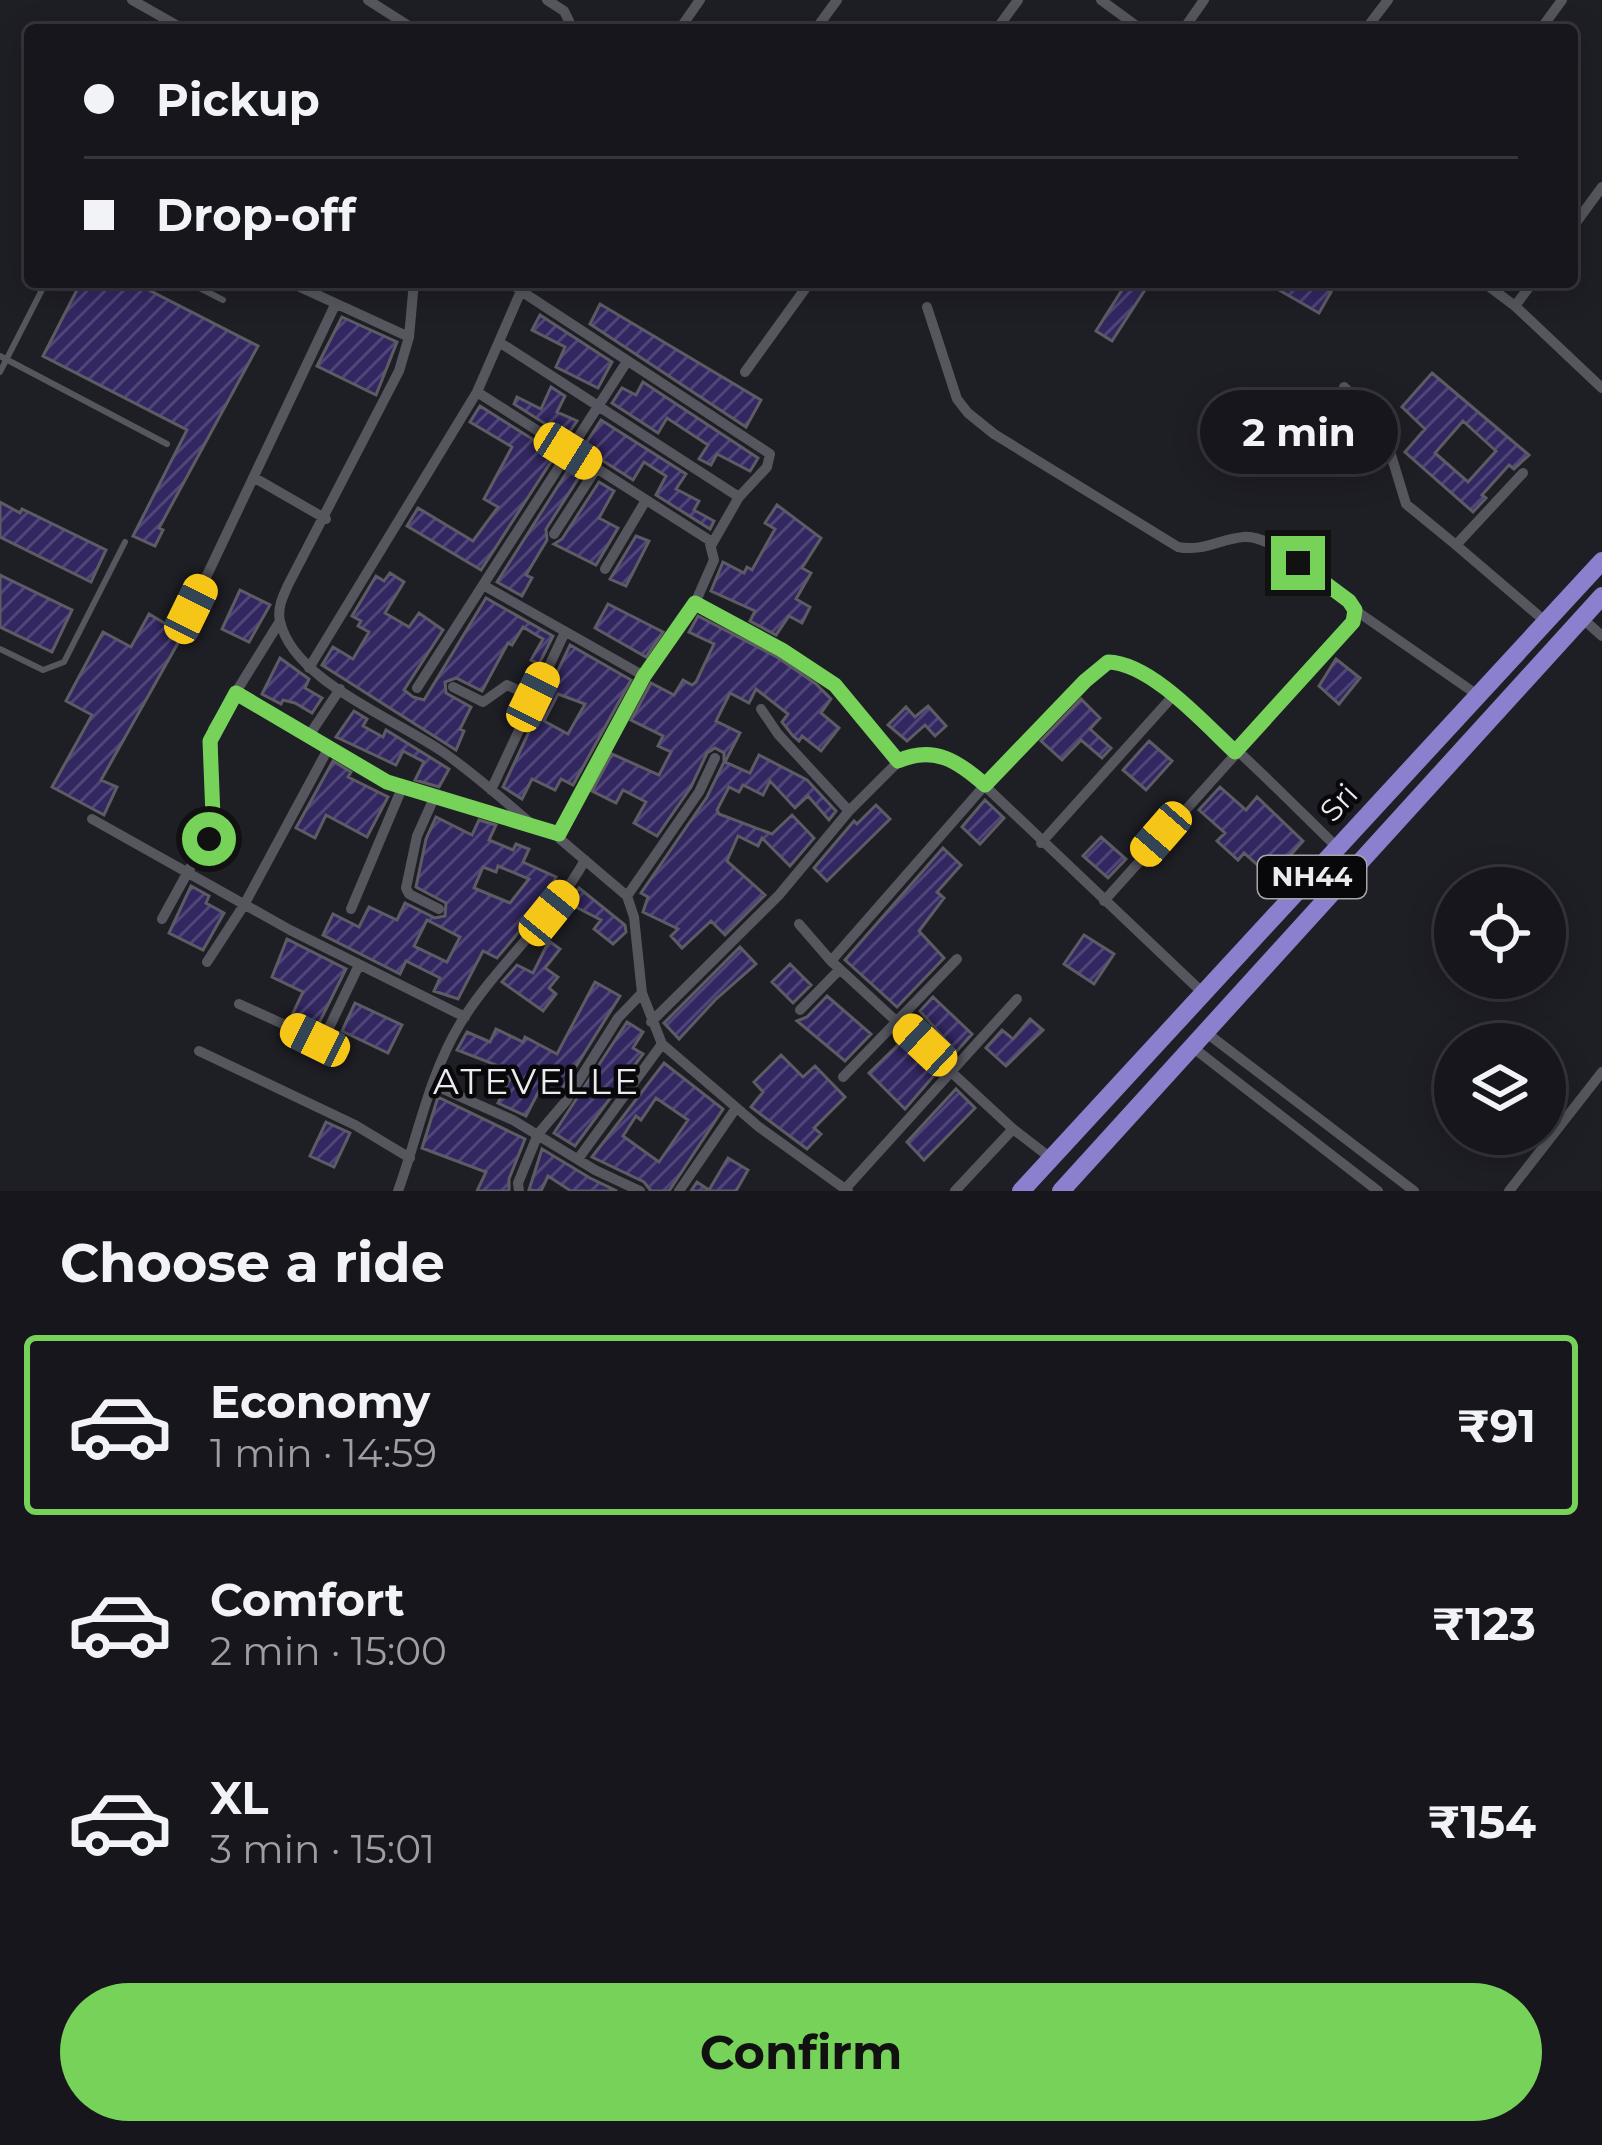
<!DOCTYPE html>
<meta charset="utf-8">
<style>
body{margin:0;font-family:Montserrat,sans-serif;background:#1f1f25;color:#f1f3f6;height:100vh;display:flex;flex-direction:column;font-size:45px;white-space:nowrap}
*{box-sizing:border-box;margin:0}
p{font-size:39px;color:#9e9fa3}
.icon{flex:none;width:66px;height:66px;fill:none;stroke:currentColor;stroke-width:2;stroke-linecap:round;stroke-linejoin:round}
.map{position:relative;height:1191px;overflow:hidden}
.details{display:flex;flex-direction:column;background:#16161c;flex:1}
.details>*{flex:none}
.banner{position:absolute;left:24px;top:24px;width:1554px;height:264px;border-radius:12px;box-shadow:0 6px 30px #0003,0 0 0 3px #35353b;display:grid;align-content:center;height:264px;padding:0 60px;background:#16161c}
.fabs{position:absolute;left:1434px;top:867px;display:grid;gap:24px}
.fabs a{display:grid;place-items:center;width:132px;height:132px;border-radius:50%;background:#16161c;box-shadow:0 6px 30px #0003,0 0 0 3px #35353b;font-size:60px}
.end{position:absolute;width:54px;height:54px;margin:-27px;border:15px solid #77d259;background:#111;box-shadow:0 0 0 6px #111}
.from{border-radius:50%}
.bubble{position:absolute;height:84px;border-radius:42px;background:#16161c;box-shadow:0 6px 30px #0003,0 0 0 3px #35353b;font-size:39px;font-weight:700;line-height:84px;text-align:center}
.car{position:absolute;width:36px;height:72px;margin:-36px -18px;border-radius:15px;box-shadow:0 0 9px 3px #0007;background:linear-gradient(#f5c518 24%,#345 0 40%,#f5c518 0 76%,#345 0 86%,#f5c518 0)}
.banner b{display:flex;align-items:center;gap:42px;height:114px;font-size:45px}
.banner b+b{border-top:3px solid #35353b}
.banner i{width:30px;height:30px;background:#f1f3f6}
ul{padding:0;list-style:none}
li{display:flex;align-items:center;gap:36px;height:180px;margin:0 24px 18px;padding:0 36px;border:6px solid transparent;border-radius:12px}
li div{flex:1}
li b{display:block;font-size:45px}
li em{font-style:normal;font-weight:700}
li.current{border-color:#77d259}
li>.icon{width:108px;height:108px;stroke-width:1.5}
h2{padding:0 60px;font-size:54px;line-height:144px}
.cta{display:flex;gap:24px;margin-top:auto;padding:24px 60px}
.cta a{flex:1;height:138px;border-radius:72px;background:#77d259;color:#111;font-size:48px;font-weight:700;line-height:138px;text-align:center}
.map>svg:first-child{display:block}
</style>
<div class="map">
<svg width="1602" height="1191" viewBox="0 0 1602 1191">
<defs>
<pattern id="building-hatch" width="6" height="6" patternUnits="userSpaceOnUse" patternTransform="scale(3)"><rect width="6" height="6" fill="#322761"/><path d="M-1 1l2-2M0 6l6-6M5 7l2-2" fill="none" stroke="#504678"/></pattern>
</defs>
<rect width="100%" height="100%" fill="#1e1e25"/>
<!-- building -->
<path fill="url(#building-hatch)" stroke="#5d5c65" stroke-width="3" fill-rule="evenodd" d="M 81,282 L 133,282 L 258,346 L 159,528 L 163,530 L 155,546 L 133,536 L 187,430 L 43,356 Z
M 1127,282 L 1150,282 L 1112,341 L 1096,331 Z
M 1265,282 L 1312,282 L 1331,292 L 1319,313 Z
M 600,304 L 761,400 L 746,427 L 590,324 Z
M 540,315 L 612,362 L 598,388 L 556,367 L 565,347 L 532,330 Z
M 342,317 L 397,342 L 376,395 L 317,366 Z
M 1432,373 L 1529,455 L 1514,469 L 1509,465 L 1482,495 L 1486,498 L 1473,512 L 1405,452 L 1425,429 L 1402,407 ZM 1463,421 L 1496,451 L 1468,482 L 1435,453 Z
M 643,382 L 758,458 L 752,468 L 750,471 L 717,454 L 711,465 L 699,459 L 708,445 L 667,418 L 658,433 L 612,403 L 622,388 L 636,395 Z
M 551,387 L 565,396 L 557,412 L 577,421 L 566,437 L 514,404 L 517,397 L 541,409 Z
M 480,406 L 556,454 L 481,570 L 407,526 L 418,508 L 473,541 L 498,507 L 484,499 L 512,447 L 470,422 Z
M 601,420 L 686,474 L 676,489 L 699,501 L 694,510 L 714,521 L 710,529 L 656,495 L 666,476 L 644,462 L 633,480 L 583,448 Z
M 572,464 L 583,471 L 546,529 L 547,540 L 526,575 L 532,578 L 522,596 L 497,582 Z
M 599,482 L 614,491 L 599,518 L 618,528 L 596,565 L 554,544 L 562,539 Z
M 0,502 L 20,513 L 22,509 L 106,550 L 91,582 L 0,537 Z
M 777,505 L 821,538 L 802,568 L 811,573 L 796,599 L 810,607 L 802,623 L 789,616 L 776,635 L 750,621 L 755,611 L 711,591 L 723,562 L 744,573 L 747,567 L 752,570 L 775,529 L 765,523 Z
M 636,536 L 649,541 L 626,586 L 610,579 Z
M 390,573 L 404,582 L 385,613 L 409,627 L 419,613 L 443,630 L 404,690 L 413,697 L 424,700 L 486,598 L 553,636 L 539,664 L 531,660 L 543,639 L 523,627 L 512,645 L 508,643 L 482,691 L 456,678 L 445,682 L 446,693 L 471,707 L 460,729 L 464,731 L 456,750 L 322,665 L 333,647 L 353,659 L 369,632 L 358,626 L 361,621 L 352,616 L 376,576 L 384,581 Z
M 0,575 L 72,610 L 52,652 L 0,627 Z
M 240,590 L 270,605 L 249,642 L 222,629 Z
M 608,604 L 663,632 L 646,657 L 595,628 Z
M 149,614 L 183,634 L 101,780 L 117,787 L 104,815 L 52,787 L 92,715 L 66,701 L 103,632 L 131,647 Z
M 698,616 L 777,657 L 816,684 L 831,699 L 821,713 L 839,728 L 821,751 L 802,736 L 799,741 L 793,736 L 782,722 L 788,714 L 756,689 L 749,703 L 730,693 L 716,721 L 740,733 L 725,762 L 750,773 L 759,755 L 807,780 L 836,811 L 829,820 L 808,796 L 795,808 L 770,781 L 763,795 L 743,785 L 739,792 L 729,787 L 717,810 L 719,814 L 772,834 L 792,815 L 814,838 L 790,866 L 762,838 L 758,846 L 738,836 L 727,861 L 765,895 L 725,935 L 711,921 L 682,948 L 671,936 L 678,929 L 643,912 L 648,897 L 641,893 L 707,797 L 724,762 L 724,753 L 715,748 L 707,753 L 691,787 L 657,836 L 634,823 L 646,802 L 623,790 L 616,803 L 592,791 L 612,754 L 659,775 L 671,752 L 658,746 L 663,736 L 631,720 L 651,683 L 674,695 L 683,680 L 692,685 L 696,682 L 714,644 L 689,632 Z
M 570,645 L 631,680 L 573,785 L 561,779 L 555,790 L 532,779 L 522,799 L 503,787 ZM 558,694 L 585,704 L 568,734 L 544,721 Z
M 280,658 L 309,679 L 305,688 L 322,698 L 312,713 L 295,703 L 283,700 L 281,704 L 262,694 Z
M 1336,659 L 1360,678 L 1339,704 L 1319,686 Z
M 1081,699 L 1100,718 L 1090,729 L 1111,748 L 1102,758 L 1081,740 L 1062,760 L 1041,741 Z
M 928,706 L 946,726 L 935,736 L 925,725 L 907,741 L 888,725 L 906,707 L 915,717 Z
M 354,711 L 367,719 L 363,726 L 383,737 L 386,730 L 449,769 L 439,787 L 415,780 L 424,762 L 403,751 L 396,765 L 336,737 Z
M 1149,741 L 1172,761 L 1146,790 L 1123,770 Z
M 333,761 L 351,772 L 348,777 L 388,797 L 367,837 L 326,815 L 315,838 L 296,828 Z
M 1220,787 L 1246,810 L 1257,797 L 1303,841 L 1271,877 L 1244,853 L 1238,860 L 1217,841 L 1225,833 L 1199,810 Z
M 985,800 L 1004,818 L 980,844 L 962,827 Z
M 876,805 L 890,819 L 827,881 L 814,868 L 854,821 L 857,824 Z
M 436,817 L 472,835 L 479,820 L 496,825 L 489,840 L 513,850 L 516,844 L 529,849 L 523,862 L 556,877 L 544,902 L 497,958 L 483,951 L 458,999 L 434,991 L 440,978 L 406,961 L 400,974 L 323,935 L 333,914 L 359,927 L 369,907 L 397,920 L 405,903 L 435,918 L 445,916 L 446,903 L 416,887 L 426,839 ZM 498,866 L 529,879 L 510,903 L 474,888 L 483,867 L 496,872 ZM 427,920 L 460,937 L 447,962 L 414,946 Z
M 1101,837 L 1126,859 L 1108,878 L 1083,856 Z
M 943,848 L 961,865 L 937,892 L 944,898 L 919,931 L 944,958 L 897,1007 L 845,960 Z
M 191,886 L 209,896 L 206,903 L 224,913 L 203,950 L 169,933 Z
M 579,888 L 625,925 L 626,932 L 613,944 L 594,929 L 601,920 L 568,903 Z
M 1084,935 L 1114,954 L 1094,984 L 1064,964 Z
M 287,939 L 346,969 L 317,1027 L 292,1015 L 303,992 L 272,977 Z
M 549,941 L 560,949 L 545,968 L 558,977 L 549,988 L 556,994 L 543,1011 L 502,982 L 517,965 L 533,973 Z
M 740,947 L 756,964 L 716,999 L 679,1039 L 664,1023 Z
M 790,964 L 811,985 L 793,1003 L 772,982 Z
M 595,982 L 620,996 L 560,1092 L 543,1083 L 526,1116 L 498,1103 L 510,1079 L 501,1074 L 504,1068 L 457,1050 L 467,1032 L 490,1042 L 496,1029 L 523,1042 L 525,1037 L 557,1054 Z
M 827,996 L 871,1034 L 845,1061 L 797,1021 L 807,1017 Z
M 933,997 L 972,1034 L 956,1052 L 920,1011 Z
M 355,1003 L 402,1025 L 388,1053 L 342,1031 Z
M 1030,1019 L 1043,1030 L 1006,1066 L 986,1048 L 1002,1030 L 1013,1039 Z
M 627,1022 L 643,1032 L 633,1048 L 643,1054 L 575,1146 L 554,1133 Z
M 900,1043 L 937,1072 L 905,1109 L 869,1073 Z
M 781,1055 L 803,1077 L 815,1066 L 845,1097 L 814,1128 L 821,1134 L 807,1149 L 751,1107 L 763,1092 L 754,1082 Z
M 664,1063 L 723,1109 L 669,1191 L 651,1191 L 644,1182 L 592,1157 ZM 656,1098 L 688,1120 L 659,1162 L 623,1136 L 636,1116 L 641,1120 Z
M 956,1089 L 975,1108 L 924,1160 L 907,1142 Z
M 438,1097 L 525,1139 L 509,1179 L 509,1191 L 477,1191 L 486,1172 L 422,1148 Z
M 326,1122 L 350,1133 L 334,1167 L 310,1156 Z
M 542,1149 L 590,1178 L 617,1191 L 571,1191 L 548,1176 L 541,1191 L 529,1190 Z
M 728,1158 L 748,1170 L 736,1191 L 691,1191 L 697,1182 L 709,1190 Z"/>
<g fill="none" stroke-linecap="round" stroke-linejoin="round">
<!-- service -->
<path stroke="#56565e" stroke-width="6" d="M 188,282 L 223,300
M 0,356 L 167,444
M 0,372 L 46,282
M 0,649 L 43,670 L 64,662 L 125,542"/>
<!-- minor -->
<path stroke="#56565e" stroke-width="10" d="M 132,0 L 185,30
M 368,0 L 415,30
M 547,0 L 564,11 L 569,21 L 566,30
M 1101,0 L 1142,30
M 679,30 L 700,0
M 815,30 L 837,0
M 996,30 L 1018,0
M 1183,30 L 1204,0
M 1365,30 L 1388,0
M 1540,30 L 1562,0
M 1572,228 L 1602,187
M 289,282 L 409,337
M 414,282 L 409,337 L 399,371 L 288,585 C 283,596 277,608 280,621 C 293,681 396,719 443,752 C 476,775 506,802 536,828
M 510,282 L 521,291 L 477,392 L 709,540 L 714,560 L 695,603 L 644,676 L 560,829 L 560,839 L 627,896 L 634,917 L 642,993 L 662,1044 L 759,1127 L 848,1191
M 1483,282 L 1515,306 L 1602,388
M 635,284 L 636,282
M 521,291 L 770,454 L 767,467 L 739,497 L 712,544
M 1515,306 L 1533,282
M 927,307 L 957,399 L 968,413 L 994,434 L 1178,547 C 1203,552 1220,539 1244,537 C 1273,534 1325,584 1349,601 L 1355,610 L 1353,622 L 1331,648 L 1104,901
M 499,342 L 739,497
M 745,372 L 810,282
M 1344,387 L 1381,422 L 1406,504 L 1456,545
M 1523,473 L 1456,545 L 1546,622
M 255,478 L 326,519
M 554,534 L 596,469
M 605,569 L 646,500
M 483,585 L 626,363
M 695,603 L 782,649 L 835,685 L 898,762
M 191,609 L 335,305
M 1355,610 L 1479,696
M 1582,618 L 1602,636
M 309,668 L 477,392
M 453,687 L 483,702 L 507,685 L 533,697
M 417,688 L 483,585 L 644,676
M 236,693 L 387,782 L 559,834
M 761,709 L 778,734 L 849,811
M 308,737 L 340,689
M 491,790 L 565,632
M 434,798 L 417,836 L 406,888 L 409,894 L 439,909
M 92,819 L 290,930 L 465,1017
M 1041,843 L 1173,696
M 627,896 L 699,792 L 715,758
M 351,909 L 402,788
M 162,919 L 212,828 L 213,729 L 280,621
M 799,924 L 831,961 L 1013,1129 L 1052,1159
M 831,961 L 985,785 L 1085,681 L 1108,662 C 1161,664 1295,808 1338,848
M 207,962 L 244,905 L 328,749
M 239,1004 L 318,1040 L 327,1032 L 359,965
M 800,1010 L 840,969
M 651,1022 L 779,895 L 849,811 L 898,762 L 915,754 L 935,753 L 965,767 L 1204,994
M 1204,1031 L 1414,1191
M 1191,1046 L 1378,1191
M 199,1051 L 355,1125 L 410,1158
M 843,1077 L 957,959
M 434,1085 L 513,1120 L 595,1170 L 640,1191
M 578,1159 L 662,1044
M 845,1189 L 1017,999
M 398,1191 C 418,1136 429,1075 460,1024 C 496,965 552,920 585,860
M 519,1191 L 518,1183 L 538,1134 L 566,1101 L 618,1018 L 642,993
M 679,1191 L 736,1108
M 955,1191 L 1013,1129
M 1509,1191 L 1602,1072"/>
<!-- trunk -->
<path stroke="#8a80cd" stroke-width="18" d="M 1021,1191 L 1602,561
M 1061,1191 L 1602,596"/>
</g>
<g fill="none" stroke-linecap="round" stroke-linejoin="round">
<!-- route -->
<path stroke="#77d259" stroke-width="15" d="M 209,839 L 213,816 L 210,741 L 236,693 L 387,782 L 559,834 L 644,676 L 695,603 L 782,650 L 835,685 L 898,761 C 934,745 958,761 985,785 L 1085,681 L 1108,662 C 1151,663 1205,724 1235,752 L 1353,622 L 1355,610 L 1349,601 L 1298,563"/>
</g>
<g text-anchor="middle" stroke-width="9" stroke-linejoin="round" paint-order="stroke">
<!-- shield labels -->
<rect fill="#08080b" stroke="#a6a6ab" stroke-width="3" x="1258" y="856" width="108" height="42" rx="9"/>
<g font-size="27" font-weight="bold" fill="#eaeaef">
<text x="1312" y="886">NH44</text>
</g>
<!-- street labels -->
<g font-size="30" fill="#eaeaef" stroke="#08080b">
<text transform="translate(1339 803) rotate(-47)" y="10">Sri</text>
</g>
<!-- quarter labels -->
<g font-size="36" letter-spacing="3" fill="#eaeaef" stroke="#08080b">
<text x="537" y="1094">ATEVELLE</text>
</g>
</g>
</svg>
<div class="fabs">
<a><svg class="icon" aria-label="locate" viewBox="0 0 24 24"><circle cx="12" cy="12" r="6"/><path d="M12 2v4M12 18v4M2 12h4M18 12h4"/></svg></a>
<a><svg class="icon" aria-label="layers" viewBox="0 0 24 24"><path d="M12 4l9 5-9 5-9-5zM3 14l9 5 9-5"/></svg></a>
</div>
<i class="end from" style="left:209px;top:839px"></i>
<i class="end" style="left:1298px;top:563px"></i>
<div class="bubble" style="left:1200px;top:390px;width:198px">2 min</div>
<i class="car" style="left:568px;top:451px;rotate:122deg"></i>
<i class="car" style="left:191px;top:609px;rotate:26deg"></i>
<i class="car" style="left:533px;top:697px;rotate:26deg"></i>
<i class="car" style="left:1161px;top:834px;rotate:221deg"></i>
<i class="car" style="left:549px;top:913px;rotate:39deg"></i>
<i class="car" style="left:315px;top:1040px;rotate:296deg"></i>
<i class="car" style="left:925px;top:1045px;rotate:313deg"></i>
<div class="banner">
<b><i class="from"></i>Pickup</b>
<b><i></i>Drop-off</b>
</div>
</div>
<section class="details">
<h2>Choose a ride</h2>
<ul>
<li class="current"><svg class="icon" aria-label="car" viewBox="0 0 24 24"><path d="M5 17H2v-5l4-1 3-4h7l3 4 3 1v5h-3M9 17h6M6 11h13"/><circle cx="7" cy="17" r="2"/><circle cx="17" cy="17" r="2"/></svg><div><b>Economy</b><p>1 min · 14:59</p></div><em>₹91</em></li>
<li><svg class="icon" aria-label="car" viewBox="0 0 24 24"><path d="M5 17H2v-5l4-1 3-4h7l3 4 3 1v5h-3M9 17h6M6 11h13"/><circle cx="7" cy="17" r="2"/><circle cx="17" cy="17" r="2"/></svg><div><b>Comfort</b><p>2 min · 15:00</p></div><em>₹123</em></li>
<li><svg class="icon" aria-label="car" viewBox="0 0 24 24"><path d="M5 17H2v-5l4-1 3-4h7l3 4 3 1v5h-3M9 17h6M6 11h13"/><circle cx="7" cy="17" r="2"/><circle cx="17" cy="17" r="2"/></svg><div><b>XL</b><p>3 min · 15:01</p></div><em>₹154</em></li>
</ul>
<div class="cta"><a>Confirm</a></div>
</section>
